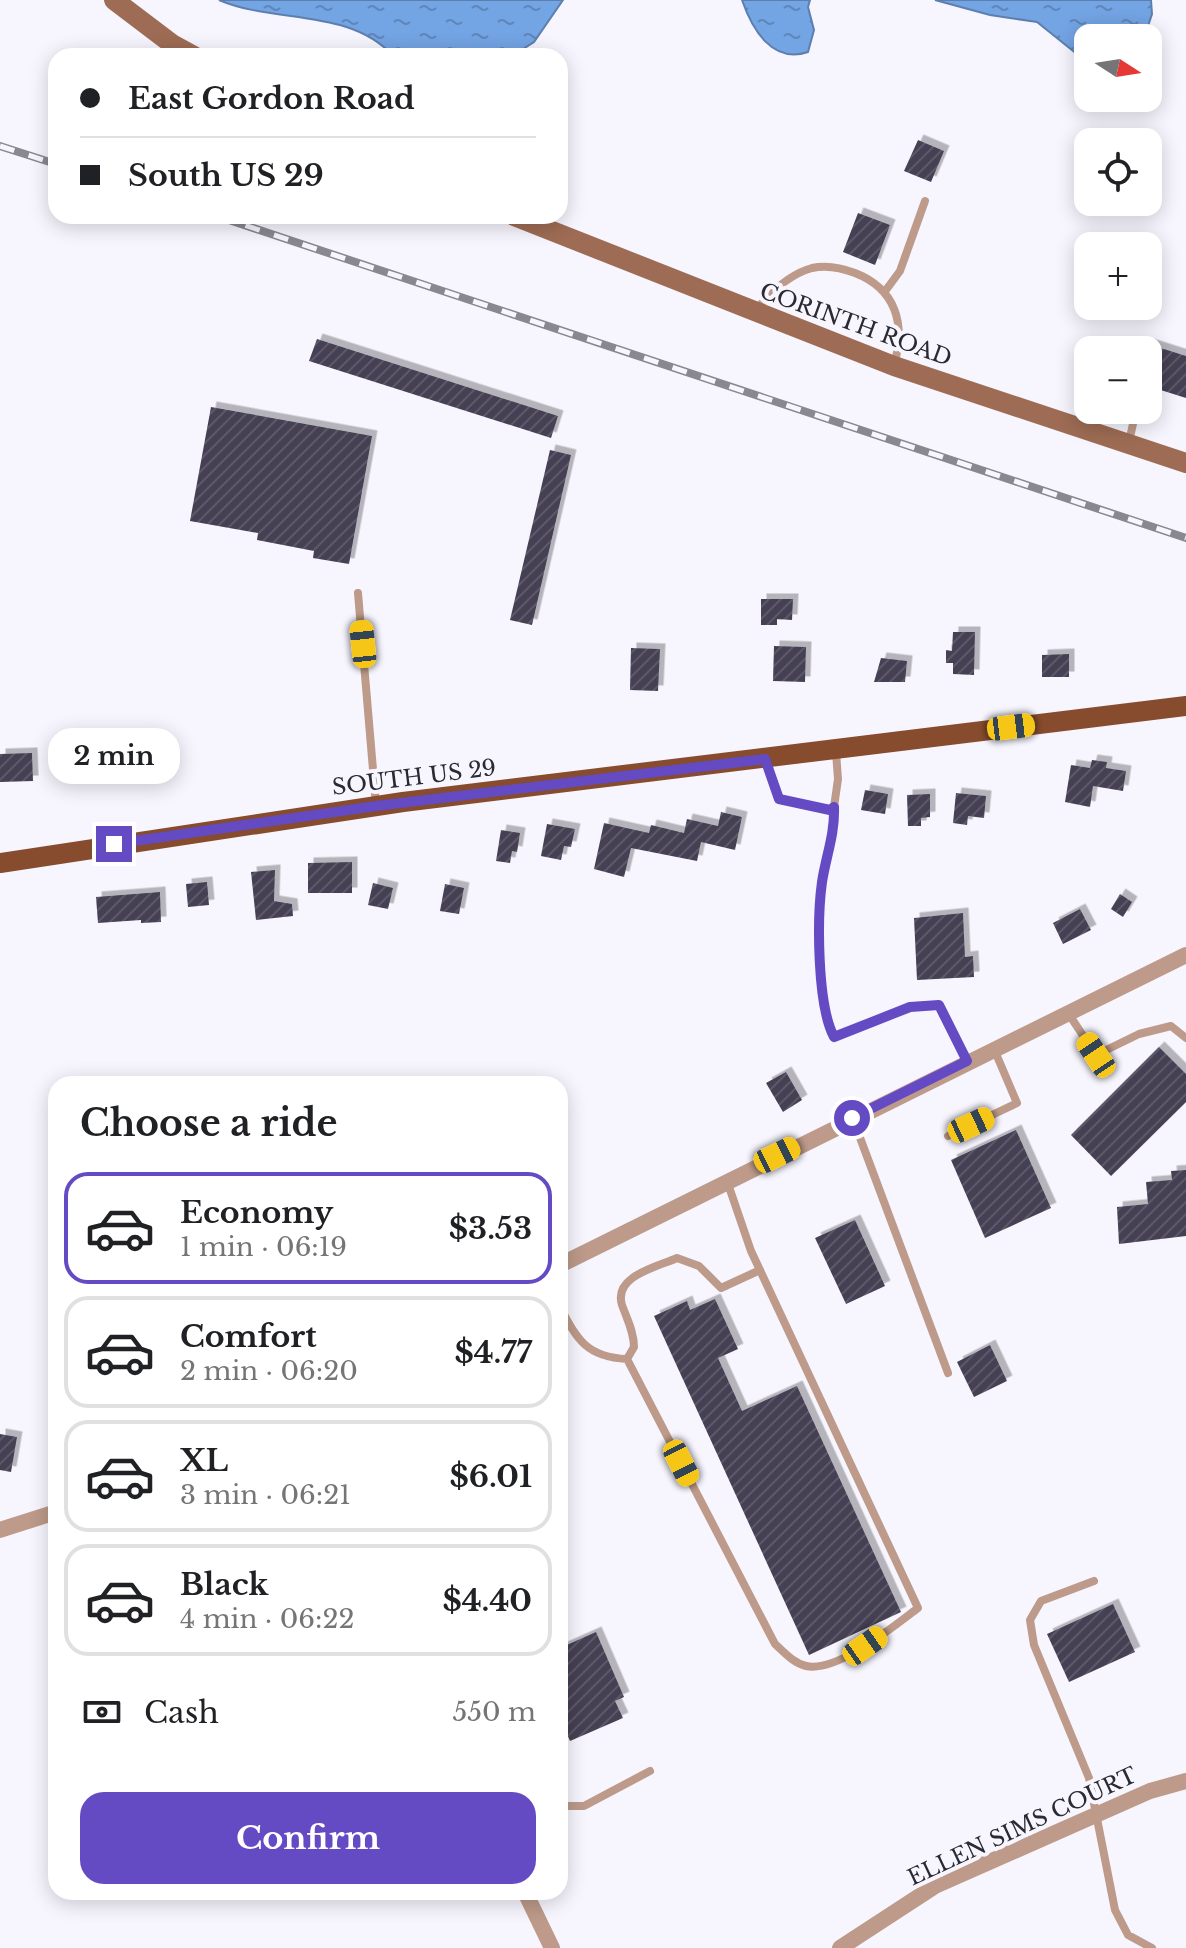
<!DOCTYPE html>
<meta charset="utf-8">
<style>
body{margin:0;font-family:"Libre Baskerville",serif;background:#f6f6f6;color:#202124;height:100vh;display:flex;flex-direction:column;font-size:30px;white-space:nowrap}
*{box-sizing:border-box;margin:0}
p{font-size:26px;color:#757577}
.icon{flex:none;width:44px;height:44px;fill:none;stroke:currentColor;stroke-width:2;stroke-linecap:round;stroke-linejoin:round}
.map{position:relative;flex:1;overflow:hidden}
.sheet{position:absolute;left:48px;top:1076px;width:520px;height:824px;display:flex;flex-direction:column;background:#fff;border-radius:24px;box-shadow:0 4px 20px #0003}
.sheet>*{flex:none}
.banner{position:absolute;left:48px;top:48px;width:520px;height:176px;border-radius:24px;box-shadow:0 4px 20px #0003;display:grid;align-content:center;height:176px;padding:0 32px;background:#fff}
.needle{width:52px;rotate:102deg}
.tools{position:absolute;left:1074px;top:24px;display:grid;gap:16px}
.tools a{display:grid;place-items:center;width:88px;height:88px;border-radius:16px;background:#fff;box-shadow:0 4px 20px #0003;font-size:40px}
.end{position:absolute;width:36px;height:36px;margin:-18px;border:10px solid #644ac3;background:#fff;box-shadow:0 0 0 4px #fff}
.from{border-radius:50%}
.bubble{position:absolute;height:56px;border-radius:24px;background:#fff;box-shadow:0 4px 20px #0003;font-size:26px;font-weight:700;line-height:56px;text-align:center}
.car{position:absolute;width:24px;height:48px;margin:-24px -12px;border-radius:10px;box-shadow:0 0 6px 2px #0007;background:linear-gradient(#f5c518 24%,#345 0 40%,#f5c518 0 76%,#345 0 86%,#f5c518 0)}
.banner b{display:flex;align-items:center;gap:28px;height:76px;font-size:30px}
.banner b+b{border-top:2px solid #e0e0e0}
.banner i{width:20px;height:20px;background:#202124}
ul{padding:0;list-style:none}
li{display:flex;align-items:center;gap:24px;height:112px;margin:0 16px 12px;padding:0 16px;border:4px solid #e0e0e0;border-radius:24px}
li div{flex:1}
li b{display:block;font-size:30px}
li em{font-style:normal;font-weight:700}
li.on{border-color:#644ac3}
li>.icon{width:72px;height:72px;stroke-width:1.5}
h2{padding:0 32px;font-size:36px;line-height:96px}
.pay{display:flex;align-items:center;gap:20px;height:88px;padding:0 32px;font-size:30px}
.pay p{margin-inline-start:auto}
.action{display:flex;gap:16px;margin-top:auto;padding:16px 32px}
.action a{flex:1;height:92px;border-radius:24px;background:#644ac3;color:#fff;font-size:32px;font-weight:700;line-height:92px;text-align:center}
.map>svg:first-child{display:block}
</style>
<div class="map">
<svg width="1186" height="1948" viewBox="0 0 1186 1948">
<defs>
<pattern id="water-ripples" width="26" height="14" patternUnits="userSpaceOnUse" patternTransform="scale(2)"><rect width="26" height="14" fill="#73a4e4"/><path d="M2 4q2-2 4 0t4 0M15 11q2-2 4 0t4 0" fill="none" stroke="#5f86b9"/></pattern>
<pattern id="building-hatch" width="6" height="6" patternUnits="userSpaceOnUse" patternTransform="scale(2)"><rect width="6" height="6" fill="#454052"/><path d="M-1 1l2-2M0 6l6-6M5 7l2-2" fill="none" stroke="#5d5968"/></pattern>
<filter id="shadow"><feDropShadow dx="5.5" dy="-5.5" stdDeviation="0" flood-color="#0004"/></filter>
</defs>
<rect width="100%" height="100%" fill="#f7f5fe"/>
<!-- water -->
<path fill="url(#water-ripples)" stroke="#5d7fae" stroke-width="2" d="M 219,0 L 563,0 L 534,42 L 512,56 L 393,56 C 350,8 275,24 219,0 Z
M 742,0 L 810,0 L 808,7 L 814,30 L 808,52 C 772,64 752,29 742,0 Z
M 935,0 L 1151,0 L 1152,14 L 1144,38 L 1088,38 L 1088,63 L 1037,22 L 990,15 Z"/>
<!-- building -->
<path fill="url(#building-hatch)" filter="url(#shadow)" d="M 918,140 L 944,151 L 931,182 L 904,171 Z
M 858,213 L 890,225 L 875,265 L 843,252 Z
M 317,339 L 558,416 L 551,438 L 309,361 Z
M 1148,344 L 1186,356 L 1186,398 L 1148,386 Z
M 211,407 L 372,436 L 349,564 L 313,558 L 314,551 L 257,540 L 258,533 L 190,521 Z
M 550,450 L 571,455 L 532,625 L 510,620 Z
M 761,599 L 793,599 L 792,620 L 777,619 L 777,625 L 761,625 Z
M 953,632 L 975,632 L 974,675 L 953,674 L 953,663 L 946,663 L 946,650 L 952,651 Z
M 774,646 L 806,647 L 805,682 L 773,681 Z
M 631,648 L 660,649 L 658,691 L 630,690 Z
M 1069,654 L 1069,677 L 1042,677 L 1042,655 Z
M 881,658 L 907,661 L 905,682 L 874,682 Z
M 32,753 L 33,781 L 0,782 L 0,754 Z
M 1092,760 L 1107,762 L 1106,768 L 1126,771 L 1123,791 L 1093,786 L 1090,807 L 1065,802 L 1071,765 L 1090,768 Z
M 865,790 L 888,794 L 885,814 L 861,810 Z
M 956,793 L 986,796 L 984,818 L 968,816 L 967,825 L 953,823 Z
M 930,794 L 930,817 L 921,818 L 921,826 L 908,826 L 907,795 Z
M 721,812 L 742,817 L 735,850 L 701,842 L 697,861 L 631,848 L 624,877 L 594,869 L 604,823 L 649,833 L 651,825 L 684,833 L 687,819 L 718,826 Z
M 547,824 L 575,829 L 571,847 L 564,846 L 561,860 L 541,856 Z
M 501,830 L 520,833 L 517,852 L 512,851 L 510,863 L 496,861 Z
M 352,862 L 352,893 L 308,893 L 308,863 Z
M 275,870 L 274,901 L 292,904 L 293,916 L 256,920 L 251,872 Z
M 207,882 L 209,905 L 188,907 L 186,884 Z
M 373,883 L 393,888 L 388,909 L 368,905 Z
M 445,884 L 464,888 L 459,914 L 440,911 Z
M 160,892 L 161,922 L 141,923 L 141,920 L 98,923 L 96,897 Z
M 1120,894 L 1132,902 L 1123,917 L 1111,909 Z
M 1080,909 L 1091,930 L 1063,944 L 1053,923 Z
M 963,913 L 965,957 L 973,956 L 974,977 L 917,980 L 914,918 Z
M 1159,1047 L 1186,1074 L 1186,1102 L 1111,1176 L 1071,1135 Z
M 786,1072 L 802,1100 L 783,1112 L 766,1083 Z
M 1016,1130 L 1051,1208 L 985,1238 L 951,1160 Z
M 1186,1170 L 1186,1236 L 1119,1244 L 1117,1207 L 1148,1204 L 1146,1182 L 1172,1180 L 1171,1171 Z
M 855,1220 L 885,1286 L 846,1304 L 815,1238 Z
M 715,1299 L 738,1349 L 718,1358 L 742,1411 L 797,1386 L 901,1612 L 809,1655 L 654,1316 L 687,1301 L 690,1310 Z
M 990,1345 L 1007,1381 L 974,1397 L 957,1362 Z
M 0,1434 L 17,1437 L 11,1472 L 0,1470 Z
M 1113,1604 L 1135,1652 L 1069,1682 L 1047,1634 Z
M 596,1632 L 624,1697 L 615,1701 L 623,1718 L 570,1741 L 560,1718 L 560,1648 Z"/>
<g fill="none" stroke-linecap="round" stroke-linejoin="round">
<!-- lane -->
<path stroke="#bd9a89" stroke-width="8" d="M 886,290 L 900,271 L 925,201
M 757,309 C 771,292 790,274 812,268 C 826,265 842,268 855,273 C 896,289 906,324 894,365
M 1101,350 L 1104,341
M 1129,442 L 1136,410
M 358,593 L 376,805
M 766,759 L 779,799 L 830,810 L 834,807 L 838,779 L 836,752
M 834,807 C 835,834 826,856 822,881 C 817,919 817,1004 834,1037 L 910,1007 L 939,1005 L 967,1061
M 1068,1013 L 1096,1055 L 1139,1034 L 1171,1026 L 1186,1038
M 853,1119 L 948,1373
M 948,1136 L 1017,1103 L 994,1049
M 560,1307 C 577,1339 586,1357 627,1359 L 775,1644 C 784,1652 793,1663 806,1666 C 837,1673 894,1626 918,1608 L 751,1251 L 727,1181
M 627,1359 L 634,1347 C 634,1332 627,1319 622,1305 C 613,1276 657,1267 677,1258 L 699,1266 L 721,1288 L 760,1270
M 1094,1581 L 1041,1601 L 1030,1620 L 1034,1645 L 1089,1778 L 1115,1910 L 1128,1935 L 1152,1948
M 560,1806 L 584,1806 L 650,1771"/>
<!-- street -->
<path stroke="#bd9a89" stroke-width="16" d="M 560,1265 L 1186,955
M 0,1530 L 56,1512
M 525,1892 L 552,1948
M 840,1948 L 935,1886 L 1150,1791 L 1186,1781"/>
<!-- secondary -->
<path stroke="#9e6c54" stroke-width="20" d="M 114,0 L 172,44 L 194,56
M 514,216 L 894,366 L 1186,463"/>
<!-- primary -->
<path stroke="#874c2d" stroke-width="20" d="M 0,863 L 403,802 L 1186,706"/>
<defs>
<path id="rail" d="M 0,146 L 56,164
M 217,216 L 1186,538"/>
</defs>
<!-- rail casing -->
<use href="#rail" stroke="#898790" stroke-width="8"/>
<!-- rail -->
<use href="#rail" stroke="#f7f5fe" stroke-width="5" stroke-dasharray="15" stroke-linecap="butt"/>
</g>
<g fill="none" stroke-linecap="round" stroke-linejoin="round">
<!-- route -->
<path stroke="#644ac3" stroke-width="10" d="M 114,844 L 376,806 L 765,759 L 779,799 L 830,810 L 834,807 C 835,834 826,856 822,882 C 817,918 817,1005 834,1037 L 910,1007 L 939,1005 L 967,1061 L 852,1118"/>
</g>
<g text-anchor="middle" stroke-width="8" stroke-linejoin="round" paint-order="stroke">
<!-- street labels -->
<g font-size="22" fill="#2b2931" stroke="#f7f5fe">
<text transform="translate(856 324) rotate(20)" y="8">CORINTH ROAD</text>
<text transform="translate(414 777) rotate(-7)" y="8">SOUTH US 29</text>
<text transform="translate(1022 1826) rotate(-25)" y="8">ELLEN SIMS COURT</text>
</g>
</g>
</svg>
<div class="tools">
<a><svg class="needle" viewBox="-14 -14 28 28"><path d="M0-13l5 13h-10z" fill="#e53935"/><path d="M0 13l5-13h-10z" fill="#757577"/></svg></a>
<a><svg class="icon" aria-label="locate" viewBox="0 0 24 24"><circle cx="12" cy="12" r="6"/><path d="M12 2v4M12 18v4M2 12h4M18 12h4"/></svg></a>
<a>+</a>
<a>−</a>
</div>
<i class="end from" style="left:852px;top:1118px"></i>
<i class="end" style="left:114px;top:844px"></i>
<div class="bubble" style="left:48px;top:728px;width:132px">2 min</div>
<i class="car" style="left:363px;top:644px;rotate:354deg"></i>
<i class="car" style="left:1011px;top:727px;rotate:83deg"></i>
<i class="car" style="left:1096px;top:1055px;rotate:326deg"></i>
<i class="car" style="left:971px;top:1125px;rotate:65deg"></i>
<i class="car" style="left:777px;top:1155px;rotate:64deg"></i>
<i class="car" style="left:681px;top:1463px;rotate:153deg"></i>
<i class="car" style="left:865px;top:1646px;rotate:55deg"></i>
<div class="banner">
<b><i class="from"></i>East Gordon Road</b>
<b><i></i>South US 29</b>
</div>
<section class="sheet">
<h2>Choose a ride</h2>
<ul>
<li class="on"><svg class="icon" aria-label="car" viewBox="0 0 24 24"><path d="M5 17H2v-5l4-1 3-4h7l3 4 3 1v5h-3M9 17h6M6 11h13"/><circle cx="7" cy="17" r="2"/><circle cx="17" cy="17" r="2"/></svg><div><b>Economy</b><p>1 min · 06:19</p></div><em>$3.53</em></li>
<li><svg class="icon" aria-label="car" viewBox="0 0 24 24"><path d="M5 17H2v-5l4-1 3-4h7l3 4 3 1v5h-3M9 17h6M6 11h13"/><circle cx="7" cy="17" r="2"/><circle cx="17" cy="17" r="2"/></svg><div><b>Comfort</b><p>2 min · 06:20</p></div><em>$4.77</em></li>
<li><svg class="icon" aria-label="car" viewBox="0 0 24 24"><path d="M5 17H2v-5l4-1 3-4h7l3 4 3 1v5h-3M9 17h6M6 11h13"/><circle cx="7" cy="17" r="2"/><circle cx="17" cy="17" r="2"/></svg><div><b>XL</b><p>3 min · 06:21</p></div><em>$6.01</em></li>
<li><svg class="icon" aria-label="car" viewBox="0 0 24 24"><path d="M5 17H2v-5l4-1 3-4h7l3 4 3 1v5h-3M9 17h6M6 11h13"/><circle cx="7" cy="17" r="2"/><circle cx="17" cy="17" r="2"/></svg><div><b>Black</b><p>4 min · 06:22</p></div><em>$4.40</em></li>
</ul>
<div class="pay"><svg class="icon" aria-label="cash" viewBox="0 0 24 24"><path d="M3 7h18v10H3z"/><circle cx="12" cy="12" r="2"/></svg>Cash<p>550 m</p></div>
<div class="action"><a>Confirm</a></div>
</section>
</div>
